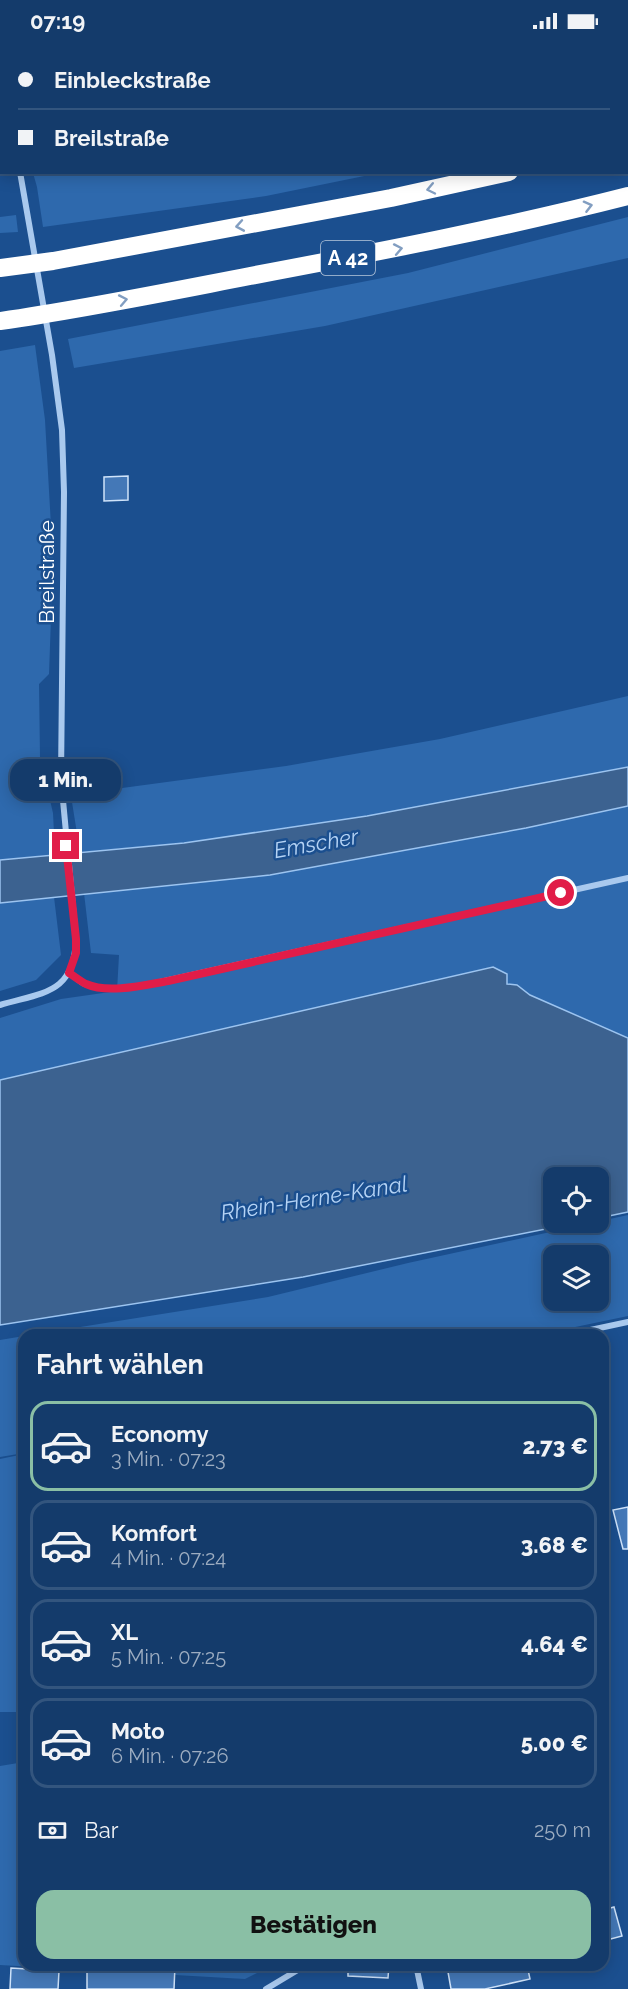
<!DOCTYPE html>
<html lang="de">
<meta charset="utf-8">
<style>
body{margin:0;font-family:Raleway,sans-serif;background:#1d4271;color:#f1f3f6;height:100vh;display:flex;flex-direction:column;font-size:22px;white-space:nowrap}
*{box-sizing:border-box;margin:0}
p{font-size:20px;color:#9dadc1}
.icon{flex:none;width:33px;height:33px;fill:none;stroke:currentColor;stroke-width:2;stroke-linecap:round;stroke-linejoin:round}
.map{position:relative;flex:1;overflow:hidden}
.side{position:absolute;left:18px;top:1287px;width:591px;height:642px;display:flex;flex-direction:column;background:#143b6b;border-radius:18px;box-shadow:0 3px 15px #0003,0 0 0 2px #33557e}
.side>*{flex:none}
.guide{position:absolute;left:0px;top:0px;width:628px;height:132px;box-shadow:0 3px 15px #0003,0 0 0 2px #33557e;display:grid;align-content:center;height:132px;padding:0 18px;background:#143b6b}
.tools{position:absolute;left:543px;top:1125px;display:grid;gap:12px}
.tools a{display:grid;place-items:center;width:66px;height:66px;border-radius:12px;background:#143b6b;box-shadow:0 3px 15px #0003,0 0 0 2px #33557e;font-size:30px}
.end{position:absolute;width:27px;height:27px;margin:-14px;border:8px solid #e11d48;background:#fff;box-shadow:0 0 0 3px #fff}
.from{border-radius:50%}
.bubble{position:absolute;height:42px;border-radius:18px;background:#143b6b;box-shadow:0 3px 15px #0003,0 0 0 2px #33557e;font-size:20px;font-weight:800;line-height:42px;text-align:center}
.guide b{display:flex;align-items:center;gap:21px;height:57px;font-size:22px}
.guide b+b{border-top:2px solid #33557e}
.guide i{width:15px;height:15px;background:#f1f3f6}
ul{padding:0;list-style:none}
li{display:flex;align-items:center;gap:18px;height:90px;margin:0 12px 9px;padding:0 6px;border:3px solid #33557e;border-radius:18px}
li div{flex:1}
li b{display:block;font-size:22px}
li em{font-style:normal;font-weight:800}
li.on{border-color:#8abfa5}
li>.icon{width:54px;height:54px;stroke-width:1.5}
h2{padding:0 18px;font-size:27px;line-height:72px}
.pay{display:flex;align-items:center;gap:15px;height:66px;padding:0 18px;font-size:22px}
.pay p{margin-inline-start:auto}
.primary-button{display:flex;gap:12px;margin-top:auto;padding:12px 18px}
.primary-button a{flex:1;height:69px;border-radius:18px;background:#8abfa5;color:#111;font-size:24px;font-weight:800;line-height:69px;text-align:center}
.status{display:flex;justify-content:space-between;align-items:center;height:42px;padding:0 30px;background:#143b6b;direction:ltr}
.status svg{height:16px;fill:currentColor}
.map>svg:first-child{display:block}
</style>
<div class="status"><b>07:19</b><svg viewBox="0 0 49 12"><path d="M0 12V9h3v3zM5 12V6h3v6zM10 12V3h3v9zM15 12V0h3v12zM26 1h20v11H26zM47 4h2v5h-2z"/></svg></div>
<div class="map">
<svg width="628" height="1947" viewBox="0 0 628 1947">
<rect width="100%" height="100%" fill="#1b4f8f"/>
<!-- green -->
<path fill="#2e69ad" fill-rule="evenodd" d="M 0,0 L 628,0 L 628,79 L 627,2 L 2,2 L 1,34 Z
M 33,131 L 33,130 L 379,131 L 266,154 L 43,185 L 37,145 Z
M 16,173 L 18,190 L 0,191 L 0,175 Z
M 628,175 L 628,216 L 325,284 L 74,326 L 68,297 L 408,231 Z
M 35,303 L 45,378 L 53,519 L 49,632 L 39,642 L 40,715 L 53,771 L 55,812 L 0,818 L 0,309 Z
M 628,654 L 628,725 L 367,774 L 184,801 L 80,810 L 71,754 L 85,751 L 286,724 L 440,697 Z
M 628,764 L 628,996 L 530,953 L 517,943 L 506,942 L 493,925 L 0,1038 L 0,976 L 61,957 L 117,949 L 119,913 L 91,911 L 84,851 L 270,833 L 526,786 Z
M 54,855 L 61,913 L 36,938 L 0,949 L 0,861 Z
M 628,1173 L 628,1274 L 537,1293 L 30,1293 L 268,1255 L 408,1221 ZM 554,1214 L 598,1214 L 598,1258 L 554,1258 Z
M 24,1294 L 24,1411 L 0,1415 L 0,1298 Z
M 24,1412 L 24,1670 L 0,1670 L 0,1417 Z
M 24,1720 L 24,1923 L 273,1923 L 245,1937 L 0,1923 L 0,1724 Z"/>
<!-- water -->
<path fill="#3c6290" stroke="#9cc4f0" stroke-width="1.5" d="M 628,725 L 628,764 L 526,786 L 270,833 L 0,861 L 0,818 L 184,801 L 367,774 Z
M 493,925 L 507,932 L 507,942 L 517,943 L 530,953 L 628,996 L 628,1170 L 599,1176 L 598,1136 L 554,1136 L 554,1180 L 576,1181 L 303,1235 L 0,1283 L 0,1038 Z"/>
<!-- building -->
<path fill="#4478b7" stroke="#cfe3fa" stroke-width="1.5" d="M 128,434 L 128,458 L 104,459 L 104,435 Z
M 628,1465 L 628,1507 L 623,1507 L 613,1468 Z
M 614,1865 L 622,1894 L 603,1899 L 603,1868 Z
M 87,1923 L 175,1923 L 174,1947 L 87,1947 Z
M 348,1923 L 389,1923 L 388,1936 L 348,1934 Z
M 484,1923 L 527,1923 L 530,1937 L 485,1947 L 451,1947 L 448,1930 Z
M 11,1926 L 59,1929 L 58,1947 L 10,1947 Z"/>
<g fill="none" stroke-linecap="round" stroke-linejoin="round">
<!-- minor -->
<path stroke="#a9c9ee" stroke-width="6" d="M 0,65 L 2,69
M 69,931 C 74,934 79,939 85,942 C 104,950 131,945 151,942 L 628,836
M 0,963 C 44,950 74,952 76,897 L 61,737 L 64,450 L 62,388 L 52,313 L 20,130
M 567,1293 L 628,1280
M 603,1533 L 607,1548 L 603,1707
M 416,1923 L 421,1947
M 266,1947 L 306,1923"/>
<!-- motorway -->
<path stroke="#fff" stroke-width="18" d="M 627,102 L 628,102
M 0,226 L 53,219 L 391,156 L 509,130
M 0,279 C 84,267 167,250 250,234 C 377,210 503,186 628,154"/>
</g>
<!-- one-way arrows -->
<defs><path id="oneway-chevron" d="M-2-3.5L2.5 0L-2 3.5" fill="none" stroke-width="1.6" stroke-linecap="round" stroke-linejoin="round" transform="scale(1.5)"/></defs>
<g stroke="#829ec1">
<use href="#oneway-chevron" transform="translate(431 147) rotate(168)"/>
<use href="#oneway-chevron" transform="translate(588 164) rotate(-14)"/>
<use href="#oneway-chevron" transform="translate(240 184) rotate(170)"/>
<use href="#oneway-chevron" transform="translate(398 207) rotate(-11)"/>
<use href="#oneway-chevron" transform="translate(123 258) rotate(-11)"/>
</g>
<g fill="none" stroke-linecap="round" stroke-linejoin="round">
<!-- route -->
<path stroke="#e11d48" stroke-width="8" d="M 66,804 L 76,897 L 76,911 L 69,931 C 74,934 80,939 86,942 C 108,952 145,943 168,939 L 561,851"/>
</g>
<g text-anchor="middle" stroke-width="5" stroke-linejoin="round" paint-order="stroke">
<!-- shield labels -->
<rect fill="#1b4f8f" stroke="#bbcadd" stroke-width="1.5" x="321" y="199" width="54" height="34" rx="4.5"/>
<g font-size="20" font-weight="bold" fill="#fff">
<text x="348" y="223">A 42</text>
</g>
<!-- street labels -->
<g font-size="21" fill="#fff" stroke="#1b4f8f">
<text transform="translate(47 530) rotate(-90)" y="7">Breilstraße</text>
</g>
<!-- water labels -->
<g font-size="22" font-style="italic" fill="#b5d3f5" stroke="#1b4f8f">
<text transform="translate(316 801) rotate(-10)" y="8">Emscher</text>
<text transform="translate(314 1156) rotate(-9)" y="8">Rhein-Herne-Kanal</text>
</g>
</g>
</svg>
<div class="tools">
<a><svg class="icon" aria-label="locate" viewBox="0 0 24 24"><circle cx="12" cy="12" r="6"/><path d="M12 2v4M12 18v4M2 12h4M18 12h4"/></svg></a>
<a><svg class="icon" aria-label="layers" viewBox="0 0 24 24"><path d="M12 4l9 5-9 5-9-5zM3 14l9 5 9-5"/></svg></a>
</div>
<i class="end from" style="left:561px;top:851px"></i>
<i class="end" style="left:66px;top:804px"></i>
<div class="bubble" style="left:10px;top:717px;width:111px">1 Min.</div>
<div class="guide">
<b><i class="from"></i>Einbleckstraße</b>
<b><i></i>Breilstraße</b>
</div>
<section class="side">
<h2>Fahrt wählen</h2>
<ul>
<li class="on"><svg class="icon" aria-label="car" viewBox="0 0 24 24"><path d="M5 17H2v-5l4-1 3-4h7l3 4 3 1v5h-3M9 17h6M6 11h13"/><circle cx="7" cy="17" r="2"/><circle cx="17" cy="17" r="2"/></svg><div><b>Economy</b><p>3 Min. · 07:23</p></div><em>2.73 €</em></li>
<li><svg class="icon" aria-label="car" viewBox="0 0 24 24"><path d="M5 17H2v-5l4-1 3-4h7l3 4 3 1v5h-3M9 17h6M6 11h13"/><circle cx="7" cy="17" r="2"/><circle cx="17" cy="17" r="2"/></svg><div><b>Komfort</b><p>4 Min. · 07:24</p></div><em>3.68 €</em></li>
<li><svg class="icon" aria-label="car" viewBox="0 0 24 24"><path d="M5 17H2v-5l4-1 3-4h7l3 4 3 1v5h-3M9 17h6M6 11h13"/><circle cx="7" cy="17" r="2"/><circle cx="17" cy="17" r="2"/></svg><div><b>XL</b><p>5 Min. · 07:25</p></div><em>4.64 €</em></li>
<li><svg class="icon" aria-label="car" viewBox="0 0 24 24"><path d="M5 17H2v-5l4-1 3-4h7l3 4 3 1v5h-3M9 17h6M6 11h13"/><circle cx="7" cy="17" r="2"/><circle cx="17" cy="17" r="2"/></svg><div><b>Moto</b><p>6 Min. · 07:26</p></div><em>5.00 €</em></li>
</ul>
<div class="pay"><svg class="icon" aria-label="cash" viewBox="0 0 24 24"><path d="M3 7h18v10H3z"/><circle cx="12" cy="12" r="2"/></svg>Bar<p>250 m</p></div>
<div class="primary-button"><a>Bestätigen</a></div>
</section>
</div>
